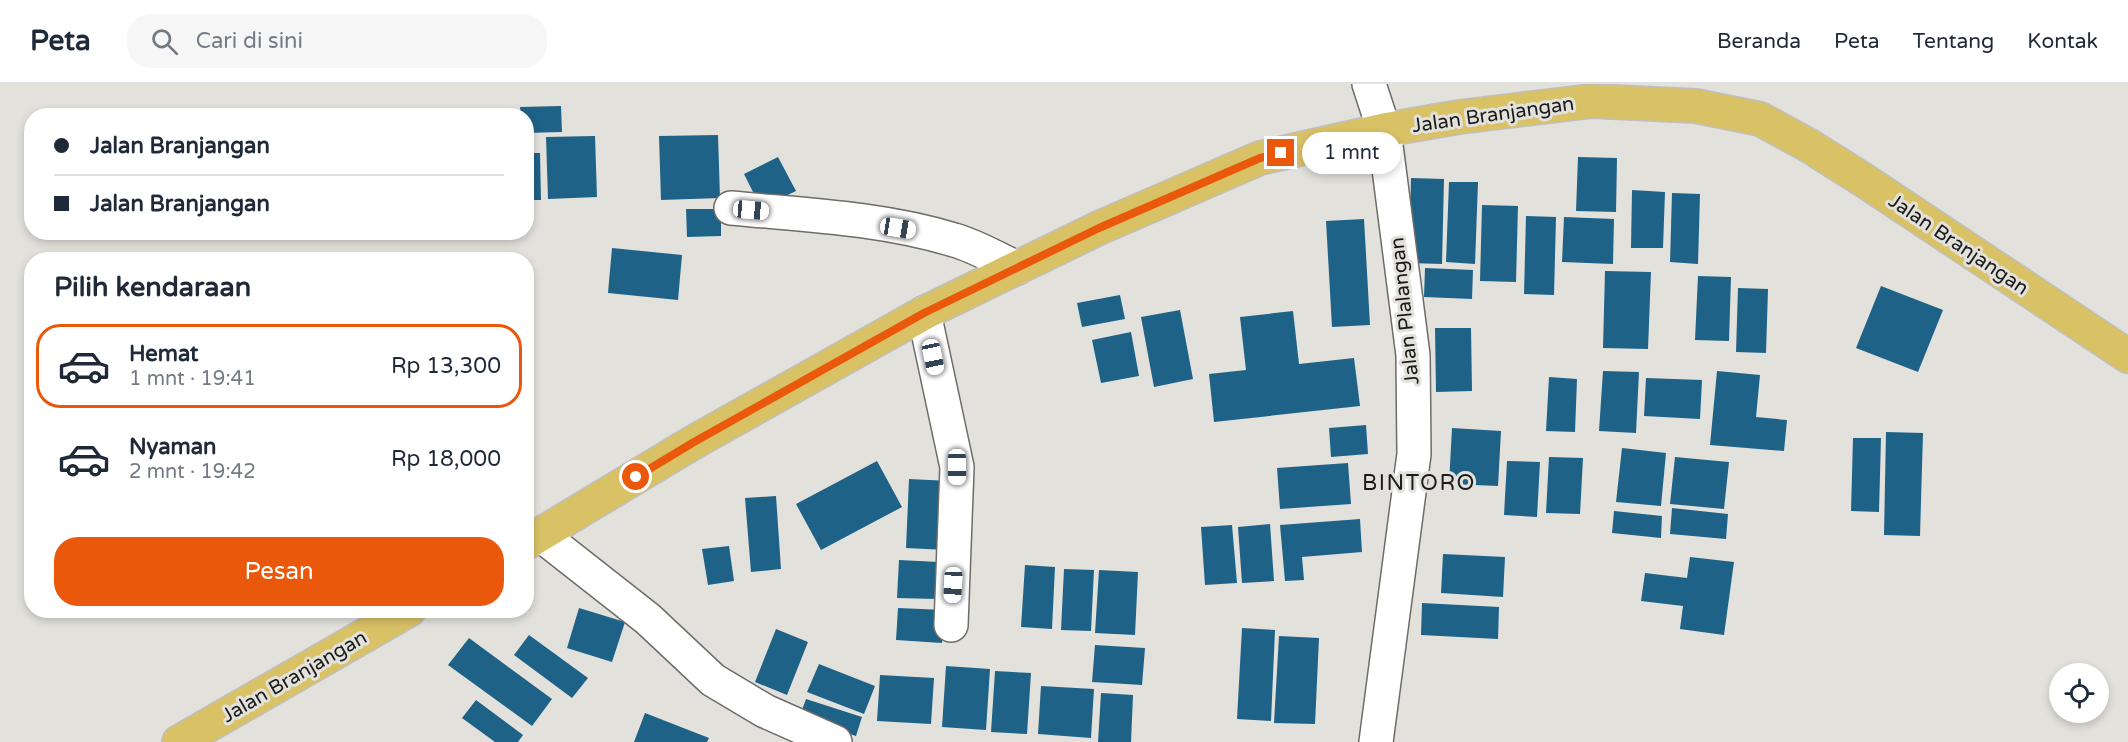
<!DOCTYPE html>
<html lang="id">
<meta charset="utf-8">
<style>
body{margin:0;font-family:"Varela Round",sans-serif;background:#f6f6f7;color:#1f2937;height:100vh;display:flex;flex-direction:column;font-size:22px;white-space:nowrap}
*{box-sizing:border-box;margin:0}
p{font-size:20px;color:#747a83}
.icon{flex:none;width:33px;height:33px;fill:none;stroke:currentColor;stroke-width:2;stroke-linecap:round;stroke-linejoin:round}
.map{position:relative;flex:1;overflow:hidden}
.panel{position:absolute;left:24px;top:168px;width:510px;height:366px;display:flex;flex-direction:column;background:#fff;border-radius:24px;box-shadow:0 3px 9px #0003}
.panel>*{flex:none}
.banner{position:absolute;left:24px;top:24px;width:510px;height:132px;border-radius:24px;box-shadow:0 3px 9px #0003;display:grid;align-content:center;height:132px;padding:0 30px;background:#fff}
.tools{position:absolute;left:2049px;top:579px;display:grid;gap:12px}
.tools a{display:grid;place-items:center;width:60px;height:60px;border-radius:50%;background:#fff;box-shadow:0 3px 9px #0003;font-size:30px}
.end{position:absolute;width:27px;height:27px;margin:-14px;border:8px solid #ea580c;background:#fff;box-shadow:0 0 0 3px #fff}
.from{border-radius:50%}
.bubble{position:absolute;height:42px;border-radius:21px;background:#fff;box-shadow:0 3px 9px #0003;font-size:20px;font-weight:600;line-height:42px;text-align:center}
.car{position:absolute;width:18px;height:36px;margin:-18px -9px;border-radius:8px;box-shadow:0 0 4px 2px #0007;background:linear-gradient(#fff 24%,#345 0 40%,#fff 0 76%,#345 0 86%,#fff 0)}
.banner b{display:flex;align-items:center;gap:21px;height:57px;font-size:22px}
.banner b+b{border-top:2px solid #e0e1e3}
.banner i{width:15px;height:15px;background:#1f2937}
ul{padding:0;list-style:none}
li{display:flex;align-items:center;gap:18px;height:84px;margin:0 12px 9px;padding:0 18px;border:3px solid transparent;border-radius:24px}
li div{flex:1}
li b{display:block;font-size:22px}
li em{font-style:normal;font-weight:600}
li.on{border-color:#ea580c}
li>.icon{width:54px;height:54px;stroke-width:1.5}
h2{padding:0 30px;font-size:27px;line-height:72px}
.button{display:flex;gap:12px;margin-top:auto;padding:12px 30px}
.button a{flex:1;height:69px;border-radius:24px;background:#ea580c;color:#fff;font-size:24px;font-weight:600;line-height:69px;text-align:center}
header{display:flex;align-items:center;gap:36px;box-sizing:border-box;height:84px;padding:0 30px;background:#fff;border-bottom:2px solid #e0e1e3}
header strong{font-size:28px}
nav{display:flex;gap:33px;margin-inline-start:auto;font-size:21px}
.search{width:420px;height:54px;background:#f6f6f7;display:flex;align-items:center;gap:15px;box-sizing:border-box;padding:0 21px;border-radius:24px;color:#747a83;font-size:22px}
.map>svg:first-child{display:block}
</style>
<header>
<strong>Peta</strong>
<div class="search"><svg class="icon" aria-label="search" viewBox="0 0 24 24"><circle cx="10" cy="10" r="6"/><path d="M15 15l6 6"/></svg>Cari di sini</div>
<nav><a>Beranda</a><a>Peta</a><a>Tentang</a><a>Kontak</a></nav>
</header>
<div class="map">
<svg width="2128" height="658" viewBox="0 0 2128 658">
<rect width="100%" height="100%" fill="#e2e1dc"/>
<!-- building -->
<path fill="#1f6287" d="M 561,22 L 562,48 L 526,49 L 526,32 L 521,32 L 520,23 Z
M 718,51 L 720,114 L 661,116 L 659,52 Z
M 595,52 L 597,113 L 548,115 L 546,53 Z
M 526,69 L 540,69 L 541,116 L 526,116 Z
M 778,73 L 796,107 L 761,124 L 744,90 Z
M 1578,73 L 1617,74 L 1616,128 L 1576,127 Z
M 1411,94 L 1444,95 L 1442,180 L 1409,179 Z
M 1449,98 L 1478,98 L 1475,180 L 1446,178 Z
M 1632,106 L 1665,108 L 1663,164 L 1631,164 Z
M 1672,109 L 1700,110 L 1698,180 L 1670,178 Z
M 1482,121 L 1518,122 L 1516,198 L 1480,197 Z
M 686,125 L 721,125 L 721,152 L 687,153 Z
M 1526,132 L 1556,133 L 1554,211 L 1524,210 Z
M 1564,133 L 1614,135 L 1613,180 L 1562,178 Z
M 1364,135 L 1370,241 L 1332,243 L 1326,137 Z
M 612,164 L 682,171 L 678,216 L 608,209 Z
M 1425,184 L 1473,186 L 1472,215 L 1424,213 Z
M 1605,187 L 1651,188 L 1648,265 L 1603,264 Z
M 1698,192 L 1731,193 L 1729,257 L 1695,256 Z
M 1881,202 L 1943,226 L 1918,288 L 1856,264 Z
M 1738,204 L 1768,205 L 1766,269 L 1736,268 Z
M 1120,211 L 1125,235 L 1082,243 L 1077,219 Z
M 1180,226 L 1193,295 L 1154,303 L 1141,233 Z
M 1293,227 L 1299,280 L 1354,274 L 1360,322 L 1214,338 L 1209,290 L 1246,286 L 1240,233 Z
M 1435,244 L 1471,244 L 1472,307 L 1436,308 Z
M 1131,248 L 1139,292 L 1101,299 L 1092,256 Z
M 1603,287 L 1639,288 L 1636,349 L 1599,347 Z
M 1717,287 L 1760,291 L 1756,333 L 1787,336 L 1784,367 L 1710,361 Z
M 1549,293 L 1577,295 L 1575,348 L 1546,347 Z
M 1646,294 L 1702,296 L 1700,335 L 1644,332 Z
M 1366,341 L 1368,370 L 1331,373 L 1329,344 Z
M 1452,344 L 1501,347 L 1498,402 L 1449,400 Z
M 1886,348 L 1923,349 L 1920,452 L 1884,451 Z
M 1853,354 L 1881,354 L 1879,428 L 1851,427 Z
M 1622,364 L 1666,369 L 1661,422 L 1616,418 Z
M 1549,373 L 1583,374 L 1580,430 L 1546,429 Z
M 1675,373 L 1729,378 L 1724,425 L 1670,420 Z
M 877,377 L 902,423 L 821,466 L 796,420 Z
M 1507,377 L 1540,378 L 1537,433 L 1504,431 Z
M 1348,379 L 1351,420 L 1280,425 L 1277,384 Z
M 909,395 L 950,397 L 946,466 L 906,464 Z
M 776,412 L 781,485 L 751,488 L 745,414 Z
M 1672,424 L 1728,430 L 1726,455 L 1670,450 Z
M 1614,427 L 1662,432 L 1661,454 L 1612,449 Z
M 1360,435 L 1362,468 L 1302,473 L 1304,496 L 1285,497 L 1280,441 Z
M 1270,440 L 1274,497 L 1242,499 L 1238,443 Z
M 1232,441 L 1237,499 L 1205,501 L 1201,443 Z
M 729,462 L 734,497 L 708,501 L 702,465 Z
M 1443,470 L 1505,473 L 1503,513 L 1441,509 Z
M 1690,473 L 1734,478 L 1724,551 L 1680,545 L 1683,522 L 1641,517 L 1645,489 L 1687,494 Z
M 899,476 L 939,478 L 937,515 L 897,514 Z
M 1025,481 L 1055,483 L 1052,545 L 1021,543 Z
M 1064,485 L 1094,486 L 1091,547 L 1061,546 Z
M 1099,486 L 1138,488 L 1135,551 L 1095,549 Z
M 1422,519 L 1499,523 L 1498,555 L 1421,551 Z
M 579,524 L 625,538 L 612,578 L 567,564 Z
M 898,524 L 944,526 L 942,559 L 896,556 Z
M 1242,544 L 1275,546 L 1271,637 L 1237,635 Z
M 776,545 L 808,558 L 787,611 L 755,598 Z
M 529,551 L 588,594 L 572,614 L 514,571 Z
M 1279,552 L 1319,554 L 1315,640 L 1274,639 Z
M 469,554 L 552,615 L 532,642 L 448,581 Z
M 1095,561 L 1145,564 L 1142,601 L 1092,598 Z
M 819,580 L 875,602 L 864,630 L 807,608 Z
M 946,582 L 990,585 L 986,646 L 942,643 Z
M 995,587 L 1031,589 L 1027,650 L 991,648 Z
M 880,591 L 934,594 L 931,640 L 877,637 Z
M 1041,602 L 1094,605 L 1091,654 L 1038,650 Z
M 1101,609 L 1133,611 L 1131,658 L 1098,658 Z
M 806,615 L 862,633 L 856,652 L 799,634 Z
M 476,616 L 523,651 L 518,658 L 495,658 L 462,634 Z
M 645,629 L 709,654 L 707,658 L 634,658 Z"/>
<g fill="none" stroke-linecap="round" stroke-linejoin="round">
<defs>
<path id="minor" d="M 1369,0 L 1384,46 L 1413,271 L 1414,370 L 1376,658
M 731,124 C 805,131 882,134 954,156 C 976,162 997,175 1017,184
M 924,229 L 957,383 L 951,541
M 541,451 L 648,535 L 713,596 L 765,627 L 835,658"/>
<path id="major" d="M 526,459 L 694,358 L 924,229 L 1099,144 L 1260,74 L 1384,46 L 1459,33 L 1592,17 L 1696,22 L 1760,35 L 1808,61 L 1865,97 L 2128,272
M 179,658 L 409,526"/>
</defs>
<!-- minor casing -->
<use href="#minor" stroke="#6e6c68" stroke-width="36"/>
<!-- major casing -->
<use href="#major" stroke="#bfbfbf" stroke-width="36"/>
<!-- minor -->
<use href="#minor" stroke="#fff" stroke-width="33"/>
<!-- major -->
<use href="#major" stroke="#d9c166" stroke-width="33"/>
</g>
<g fill="none" stroke-linecap="round" stroke-linejoin="round">
<!-- route -->
<path stroke="#ea580c" stroke-width="8" d="M 636,393 L 694,358 L 924,229 L 1099,144 L 1260,74 L 1281,69"/>
</g>
<g text-anchor="middle" stroke-width="6" stroke-linejoin="round" paint-order="stroke">
<!-- street labels -->
<g font-size="20" fill="#1b1b19" stroke="#e2e1dc">
<text transform="translate(1493 30) rotate(-8)" y="7">Jalan Branjangan</text>
<text transform="translate(1959 160) rotate(34)" y="7">Jalan Branjangan</text>
<text transform="translate(1404 227) rotate(-96)" y="7">Jalan Plalangan</text>
<text transform="translate(294 592) rotate(-30)" y="7">Jalan Branjangan</text>
</g>
<!-- quarter labels -->
<g font-size="22" letter-spacing="1.5" fill="#1b1b19" stroke="#e2e1dc">
<text x="1419" y="406">BINTORO</text>
</g>
</g>
</svg>
<div class="tools">
<a><svg class="icon" aria-label="locate" viewBox="0 0 24 24"><circle cx="12" cy="12" r="6"/><path d="M12 2v4M12 18v4M2 12h4M18 12h4"/></svg></a>
</div>
<i class="end from" style="left:636px;top:393px"></i>
<i class="end" style="left:1281px;top:69px"></i>
<div class="bubble" style="left:1302px;top:48px;width:99px">1 mnt</div>
<i class="car" style="left:751px;top:126px;rotate:95deg"></i>
<i class="car" style="left:898px;top:144px;rotate:99deg"></i>
<i class="car" style="left:933px;top:273px;rotate:168deg"></i>
<i class="car" style="left:957px;top:383px;rotate:180deg"></i>
<i class="car" style="left:953px;top:501px;rotate:183deg"></i>
<div class="banner">
<b><i class="from"></i>Jalan Branjangan</b>
<b><i></i>Jalan Branjangan</b>
</div>
<section class="panel">
<h2>Pilih kendaraan</h2>
<ul>
<li class="on"><svg class="icon" aria-label="car" viewBox="0 0 24 24"><path d="M5 17H2v-5l4-1 3-4h7l3 4 3 1v5h-3M9 17h6M6 11h13"/><circle cx="7" cy="17" r="2"/><circle cx="17" cy="17" r="2"/></svg><div><b>Hemat</b><p>1 mnt · 19:41</p></div><em>Rp 13,300</em></li>
<li><svg class="icon" aria-label="car" viewBox="0 0 24 24"><path d="M5 17H2v-5l4-1 3-4h7l3 4 3 1v5h-3M9 17h6M6 11h13"/><circle cx="7" cy="17" r="2"/><circle cx="17" cy="17" r="2"/></svg><div><b>Nyaman</b><p>2 mnt · 19:42</p></div><em>Rp 18,000</em></li>
</ul>
<div class="button"><a>Pesan</a></div>
</section>
</div>
